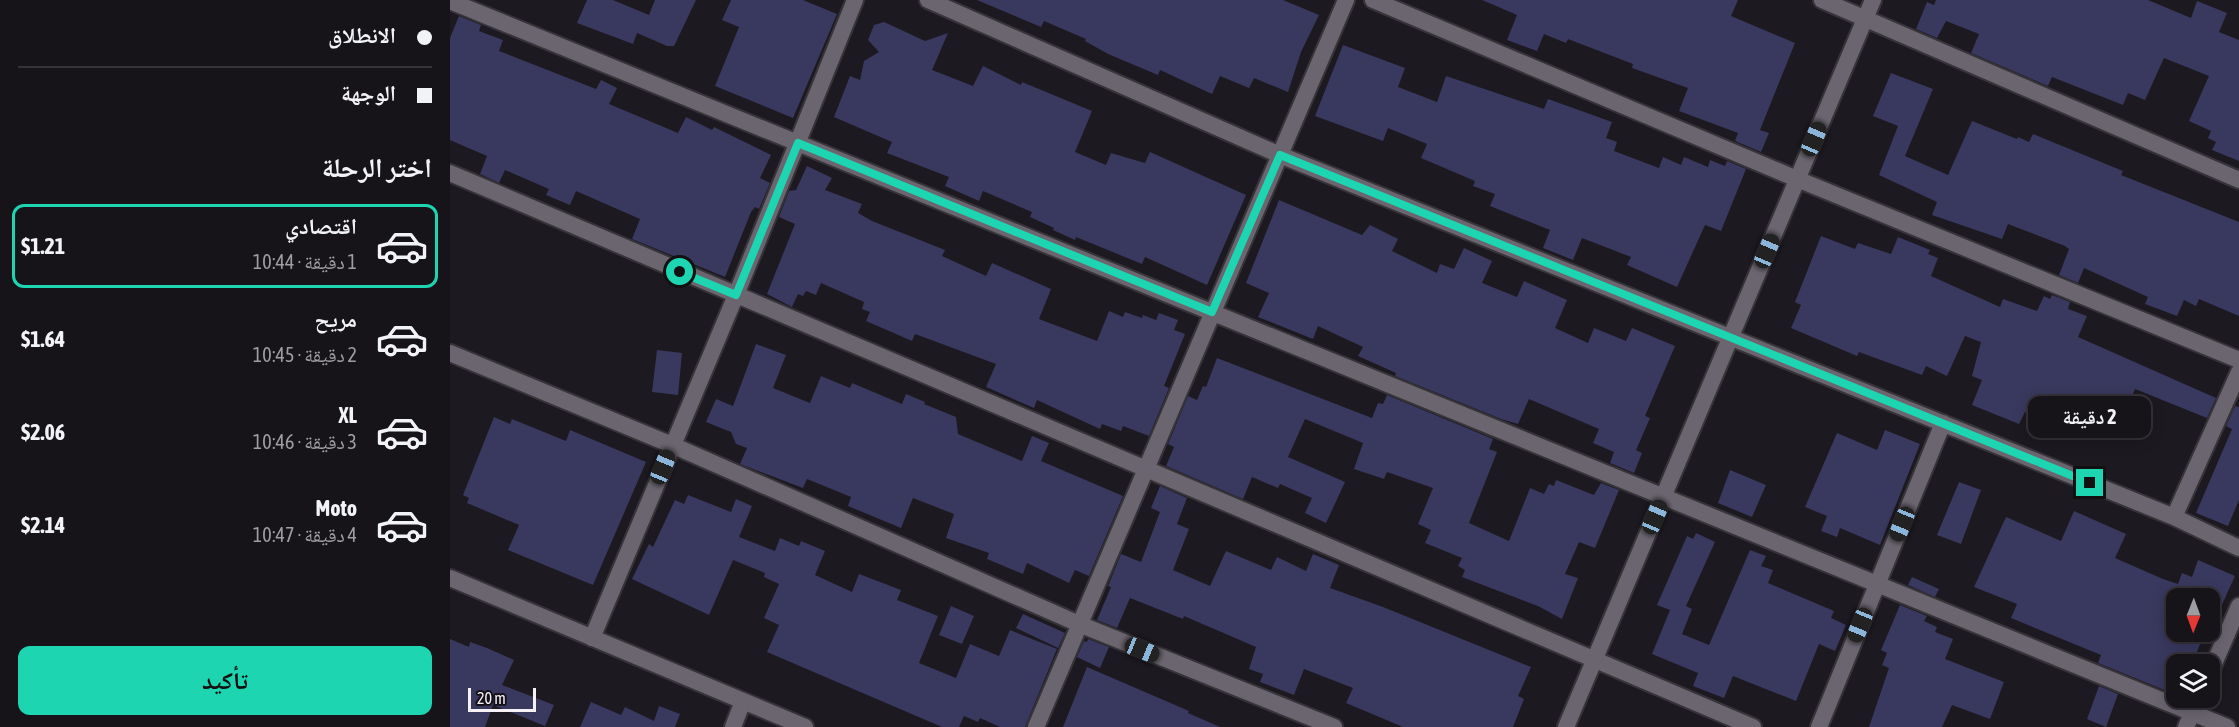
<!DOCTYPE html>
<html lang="ar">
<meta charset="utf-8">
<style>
body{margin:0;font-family:"Asap Condensed","Noto Naskh Arabic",sans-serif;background:#232026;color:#f1f3f6;direction:rtl;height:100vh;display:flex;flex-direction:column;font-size:22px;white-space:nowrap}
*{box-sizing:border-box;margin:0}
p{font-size:20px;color:#9e9ea2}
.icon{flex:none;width:33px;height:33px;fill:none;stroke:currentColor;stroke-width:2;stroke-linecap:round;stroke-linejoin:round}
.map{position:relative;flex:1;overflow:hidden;direction:ltr}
.sheet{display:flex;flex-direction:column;background:#161319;width:450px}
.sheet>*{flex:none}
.hud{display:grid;align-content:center;height:132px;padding:0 18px;background:#161319}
.needle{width:39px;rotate:181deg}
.tools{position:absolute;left:1716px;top:588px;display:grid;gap:12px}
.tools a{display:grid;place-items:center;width:54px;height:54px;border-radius:12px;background:#161319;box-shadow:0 3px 15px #0003,0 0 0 2px #353238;font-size:30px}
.scale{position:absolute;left:18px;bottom:15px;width:68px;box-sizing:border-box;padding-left:6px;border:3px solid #f5f1f7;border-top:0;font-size:16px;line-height:21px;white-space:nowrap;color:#f5f1f7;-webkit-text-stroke:4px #141018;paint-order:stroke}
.end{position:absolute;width:27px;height:27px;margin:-14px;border:8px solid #1dd5b1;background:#111;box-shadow:0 0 0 3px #111}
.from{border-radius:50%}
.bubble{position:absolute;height:42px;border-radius:12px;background:#161319;box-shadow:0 3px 15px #0003,0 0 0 2px #353238;font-size:20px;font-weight:700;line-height:42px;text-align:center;direction:rtl}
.car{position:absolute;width:18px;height:36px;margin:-18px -9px;border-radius:8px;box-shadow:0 0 4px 2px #0007;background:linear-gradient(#222 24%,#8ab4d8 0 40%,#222 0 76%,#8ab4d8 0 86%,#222 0)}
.hud b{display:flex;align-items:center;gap:21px;height:57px;font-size:22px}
.hud b+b{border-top:2px solid #353238}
.hud i{width:15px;height:15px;background:#f1f3f6}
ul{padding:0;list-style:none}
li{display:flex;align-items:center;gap:18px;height:84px;margin:0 12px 9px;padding:0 6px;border:3px solid transparent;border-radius:12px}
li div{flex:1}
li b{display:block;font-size:22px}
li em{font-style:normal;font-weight:700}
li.active{border-color:#1dd5b1}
li>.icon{width:54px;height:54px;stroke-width:1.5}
h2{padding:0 18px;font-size:27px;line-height:72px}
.button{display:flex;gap:12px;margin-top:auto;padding:12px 18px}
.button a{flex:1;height:69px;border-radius:12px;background:#1dd5b1;color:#111;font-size:24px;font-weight:700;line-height:69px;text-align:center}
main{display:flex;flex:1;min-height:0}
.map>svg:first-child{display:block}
</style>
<main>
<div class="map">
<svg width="1789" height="727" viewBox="0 0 1789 727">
<rect width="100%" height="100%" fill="#1d1921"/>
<!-- building -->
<path fill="#39385e" d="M 137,0 L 163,0 L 199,15 L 205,0 L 246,0 L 224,46 L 217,46 L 187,33 L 183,44 L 127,23 Z
M 281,0 L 353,0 L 387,14 L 343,118 L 265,86 L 289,27 L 272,20 Z
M 527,0 L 833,0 L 869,15 L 851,52 L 838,92 L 804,78 L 799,88 L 770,76 L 762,94 L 710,70 L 708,75 L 658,54 L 635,41 L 636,39 L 594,21 L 591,27 Z
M 1032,0 L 1288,0 L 1281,16 L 1345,43 L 1310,130 L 1319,133 L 1311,152 L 1285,141 L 1288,133 L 1229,111 L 1238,88 L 1182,68 L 1183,64 L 1118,39 L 1116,43 L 1094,34 L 1087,51 L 1057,40 L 1067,15 Z
M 1486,0 L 1698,0 L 1741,18 L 1747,1 L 1777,13 L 1769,32 L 1789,40 L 1789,161 L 1762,150 L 1766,142 L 1758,138 L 1761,131 L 1739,121 L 1759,76 L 1714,58 L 1695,100 L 1678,93 L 1673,105 L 1602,77 L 1598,86 L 1521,53 L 1529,34 L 1496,21 L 1487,38 L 1466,29 L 1477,2 L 1484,5 Z
M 9,16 L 31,25 L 29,31 L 53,40 L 49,51 L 146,89 L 151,80 L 167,88 L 159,104 L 228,133 L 236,117 L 262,130 L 264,127 L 321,155 L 310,178 L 320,183 L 309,209 L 305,207 L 301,212 L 275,277 L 182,239 L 190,219 L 126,191 L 120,205 L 96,195 L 99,189 L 55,170 L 49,183 L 30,174 L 37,156 L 0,140 L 0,38 Z
M 434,22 L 475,41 L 498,33 L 482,70 L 523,86 L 533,66 L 571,85 L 572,82 L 642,111 L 625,152 L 656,165 L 661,153 L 695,163 L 700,152 L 796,195 L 757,285 L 695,257 L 692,264 L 626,237 L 625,240 L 603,230 L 604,228 L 580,217 L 582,212 L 533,191 L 529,201 L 495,186 L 499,177 L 437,153 L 442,142 L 384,117 L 400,76 L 410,80 L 414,61 L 429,52 L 418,40 L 424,25 Z
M 893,45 L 955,68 L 948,87 L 987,102 L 996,76 L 1094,109 L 1098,99 L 1162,122 L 1156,138 L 1167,142 L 1164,151 L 1209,168 L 1213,157 L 1231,165 L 1234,157 L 1258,167 L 1260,160 L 1275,166 L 1277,161 L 1296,169 L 1271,231 L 1255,225 L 1227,287 L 1177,265 L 1181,257 L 1132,238 L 1123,260 L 1093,248 L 1100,230 L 1040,206 L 1045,194 L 1023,186 L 1025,181 L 971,158 L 977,144 L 938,128 L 933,141 L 865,116 Z
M 1441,73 L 1483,89 L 1455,156 L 1498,175 L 1522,121 L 1567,139 L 1568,137 L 1579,142 L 1583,134 L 1673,171 L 1671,175 L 1789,222 L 1789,316 L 1749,299 L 1746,306 L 1734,300 L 1727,316 L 1695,304 L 1698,297 L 1634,268 L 1628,283 L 1609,275 L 1619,249 L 1615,246 L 1558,224 L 1552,239 L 1482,215 L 1487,202 L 1429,175 L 1448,126 L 1423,116 Z
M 357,166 L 382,178 L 375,190 L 412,204 L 408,213 L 422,221 L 495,250 L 492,256 L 536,276 L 542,263 L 601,289 L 589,319 L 647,341 L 659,311 L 673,317 L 675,312 L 692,318 L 693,315 L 706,320 L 709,313 L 728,320 L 724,330 L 735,334 L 714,386 L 719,388 L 699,436 L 673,426 L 671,431 L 652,424 L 650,429 L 587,400 L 584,408 L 536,387 L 546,364 L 465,334 L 462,341 L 416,321 L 420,312 L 412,309 L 414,302 L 371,283 L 366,295 L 356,291 L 353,296 L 348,294 L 342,307 L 317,294 L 345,224 L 329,217 L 339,191 L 346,190 Z
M 829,200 L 912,235 L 920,225 L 948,239 L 942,251 L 987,273 L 990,264 L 1004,269 L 1014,248 L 1042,261 L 1032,283 L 1067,297 L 1074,281 L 1117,300 L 1105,328 L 1138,343 L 1144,328 L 1176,341 L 1182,328 L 1225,346 L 1195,416 L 1200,418 L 1186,450 L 1192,453 L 1184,473 L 1160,463 L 1164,452 L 1143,443 L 1149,429 L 1079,399 L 1068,424 L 1051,419 L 945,376 L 946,373 L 908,356 L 913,347 L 868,326 L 863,339 L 808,317 L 819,293 L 796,283 Z
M 1371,236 L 1405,249 L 1408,243 L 1441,254 L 1448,237 L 1480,250 L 1478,254 L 1488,258 L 1481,276 L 1550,307 L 1553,299 L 1587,311 L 1594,296 L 1600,299 L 1602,295 L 1620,302 L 1618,309 L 1637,316 L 1628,337 L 1766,398 L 1757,418 L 1685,389 L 1677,408 L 1669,404 L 1657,434 L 1628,423 L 1625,430 L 1575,412 L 1569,424 L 1522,405 L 1532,380 L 1522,376 L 1531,342 L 1515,336 L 1497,376 L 1476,366 L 1472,375 L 1409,352 L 1407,356 L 1341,328 L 1351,305 L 1345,302 Z
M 306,344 L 336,355 L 323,388 L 360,403 L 371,376 L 400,388 L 402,383 L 452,404 L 456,394 L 475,402 L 474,404 L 506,417 L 508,434 L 572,461 L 582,436 L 599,443 L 591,461 L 673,496 L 639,576 L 625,570 L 619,583 L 577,563 L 573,574 L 537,559 L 539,553 L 496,538 L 504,514 L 463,498 L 451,528 L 398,506 L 401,497 L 357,479 L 353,488 L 290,464 L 297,448 L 286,444 L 281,432 L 256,422 L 266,399 L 283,406 Z
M 207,350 L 232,353 L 228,395 L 202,392 Z
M 767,358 L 922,418 L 928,403 L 933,404 L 937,395 L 1043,439 L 1039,449 L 1047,452 L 1019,523 L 1059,541 L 1080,488 L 1094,494 L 1099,484 L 1104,486 L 1106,480 L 1144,495 L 1151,483 L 1169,490 L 1145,548 L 1129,542 L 1115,574 L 1128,578 L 1112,619 L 1088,606 L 1012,577 L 1015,570 L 1008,566 L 1012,558 L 975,543 L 981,530 L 968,524 L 983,488 L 937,472 L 934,479 L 904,469 L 913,443 L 855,419 L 838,457 L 895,482 L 876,523 L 855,513 L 862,498 L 830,484 L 828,488 L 802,477 L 793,499 L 716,466 L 724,447 L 718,444 L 738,396 L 747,400 L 753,386 L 756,387 Z
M 1785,406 L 1789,407 L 1789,500 L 1778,526 L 1746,513 L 1782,429 L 1776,426 Z
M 44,417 L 60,424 L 62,419 L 116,441 L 120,430 L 196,462 L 143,585 L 58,550 L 69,525 L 17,503 L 19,498 L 13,495 Z
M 1435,430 L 1470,444 L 1430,545 L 1390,528 L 1387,537 L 1371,531 L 1377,516 L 1355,507 L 1387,433 L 1427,450 Z
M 1280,470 L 1316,485 L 1302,517 L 1268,503 Z
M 1509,482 L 1531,490 L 1511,544 L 1487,535 Z
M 710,486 L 737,498 L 727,524 L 739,529 L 723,570 L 760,586 L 776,551 L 821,570 L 827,557 L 856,571 L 863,554 L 889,565 L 880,588 L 933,607 L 1081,667 L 1068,696 L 1074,699 L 1063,727 L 953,727 L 896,703 L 903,688 L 854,669 L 844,695 L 810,682 L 813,674 L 799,669 L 806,647 L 734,616 L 733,619 L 680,598 L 667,628 L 647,620 L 661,587 L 658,586 L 671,554 L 691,562 L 710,512 L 701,508 Z
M 238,495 L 281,512 L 286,499 L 302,506 L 289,537 L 325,551 L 330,538 L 349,546 L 351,541 L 375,551 L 365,575 L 402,592 L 409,574 L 451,590 L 447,600 L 488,616 L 469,663 L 506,678 L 520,644 L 549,656 L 560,630 L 607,649 L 575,727 L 550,727 L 530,718 L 528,722 L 514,716 L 509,727 L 492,727 L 317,652 L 329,625 L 314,618 L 329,584 L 314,577 L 315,573 L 283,560 L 259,615 L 182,579 L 199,544 L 203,547 L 225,500 L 234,504 Z
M 1624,511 L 1676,534 L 1665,558 L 1713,579 L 1728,584 L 1732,573 L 1742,577 L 1748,560 L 1785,576 L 1760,631 L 1760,598 L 1726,598 L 1726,632 L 1755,632 L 1742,664 L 1726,664 L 1717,691 L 1648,663 L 1651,655 L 1561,618 L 1567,604 L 1524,587 L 1556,517 L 1611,541 Z
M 1246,533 L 1265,542 L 1236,606 L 1242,609 L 1232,634 L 1259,645 L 1300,550 L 1316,556 L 1311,566 L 1323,570 L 1318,583 L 1384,611 L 1381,618 L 1396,625 L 1385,651 L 1369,644 L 1346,701 L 1283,676 L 1274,698 L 1243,686 L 1248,673 L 1202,654 L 1220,610 L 1207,605 L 1237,536 L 1243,539 Z
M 1462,577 L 1489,589 L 1485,597 L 1458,585 Z
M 1450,605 L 1477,616 L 1474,621 L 1487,627 L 1485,632 L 1503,639 L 1495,659 L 1554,682 L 1540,719 L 1502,705 L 1492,727 L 1419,727 L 1439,668 L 1432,665 L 1437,653 L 1431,650 Z
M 501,606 L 524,616 L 512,644 L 489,635 Z
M 573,614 L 615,633 L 608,648 L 566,628 Z
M 0,639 L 19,647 L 20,642 L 37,648 L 64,660 L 52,685 L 104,705 L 95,726 L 43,705 L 35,727 L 0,727 Z
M 638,639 L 659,647 L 650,668 L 627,657 L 634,641 L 637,642 Z
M 637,667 L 739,711 L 738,713 L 770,727 L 613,727 Z
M 1649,686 L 1668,694 L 1656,727 L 1637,719 Z
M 141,702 L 171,715 L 175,707 L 204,721 L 209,706 L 230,714 L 225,727 L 130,727 Z"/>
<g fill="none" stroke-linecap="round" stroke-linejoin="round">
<defs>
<path id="minor" d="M 478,0 L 830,155 L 1724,517 L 1789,548
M 923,0 L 1347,179 L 1789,360
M 1372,0 L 1789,180
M 0,1 L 1777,727
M 0,173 L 1303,727
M 0,353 L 222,445 L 629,624 L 884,727
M 1724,517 L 1789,372
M 0,578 L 355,727
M 142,638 L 286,295 L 405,0
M 1760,673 L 1789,606
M 283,727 L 293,701
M 586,727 L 896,0
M 1116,727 L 1423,0
M 1369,727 L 1493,423
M 1736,727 L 1749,698"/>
</defs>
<!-- minor casing -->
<use href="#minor" stroke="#373439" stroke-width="20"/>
<!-- minor -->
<use href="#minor" stroke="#6b656f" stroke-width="16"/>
</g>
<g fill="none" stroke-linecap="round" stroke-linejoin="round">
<!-- route -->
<path stroke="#1dd5b1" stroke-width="8" d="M 230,272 L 286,295 L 348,143 L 762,312 L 830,155 L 1640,483"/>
</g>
</svg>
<div class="tools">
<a><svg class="needle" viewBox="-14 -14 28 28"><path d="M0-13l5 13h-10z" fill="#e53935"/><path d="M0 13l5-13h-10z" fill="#9e9ea2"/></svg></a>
<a><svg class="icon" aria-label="layers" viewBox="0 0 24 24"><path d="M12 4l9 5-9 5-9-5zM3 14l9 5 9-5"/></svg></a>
</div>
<div class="scale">20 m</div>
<i class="end from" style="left:230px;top:272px"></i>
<i class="end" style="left:1640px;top:483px"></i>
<div class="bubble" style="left:1578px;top:396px;width:123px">2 دقيقة</div>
<i class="car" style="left:1364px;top:139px;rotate:23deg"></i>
<i class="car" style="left:1317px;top:251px;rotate:23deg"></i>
<i class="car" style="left:213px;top:467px;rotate:22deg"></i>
<i class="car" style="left:1205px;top:517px;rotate:23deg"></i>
<i class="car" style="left:1452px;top:524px;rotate:202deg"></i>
<i class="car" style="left:1410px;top:625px;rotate:202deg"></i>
<i class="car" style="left:692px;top:650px;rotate:112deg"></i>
</div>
<section class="sheet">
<div class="hud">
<b><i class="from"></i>الانطلاق</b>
<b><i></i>الوجهة</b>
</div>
<h2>اختر الرحلة</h2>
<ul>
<li class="active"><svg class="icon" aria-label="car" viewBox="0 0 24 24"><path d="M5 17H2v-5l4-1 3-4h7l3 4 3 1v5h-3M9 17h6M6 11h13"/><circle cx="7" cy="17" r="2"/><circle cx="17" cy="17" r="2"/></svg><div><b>اقتصادي</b><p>1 دقيقة · 10:44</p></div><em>$1.21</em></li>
<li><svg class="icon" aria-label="car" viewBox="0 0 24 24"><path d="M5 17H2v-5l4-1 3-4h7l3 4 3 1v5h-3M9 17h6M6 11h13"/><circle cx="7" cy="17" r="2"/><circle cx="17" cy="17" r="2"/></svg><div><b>مريح</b><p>2 دقيقة · 10:45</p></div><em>$1.64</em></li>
<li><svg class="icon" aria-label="car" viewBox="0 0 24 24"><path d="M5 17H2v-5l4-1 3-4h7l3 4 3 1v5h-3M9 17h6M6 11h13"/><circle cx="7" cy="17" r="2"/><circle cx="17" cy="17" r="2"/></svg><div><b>XL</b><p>3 دقيقة · 10:46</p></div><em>$2.06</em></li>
<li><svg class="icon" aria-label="car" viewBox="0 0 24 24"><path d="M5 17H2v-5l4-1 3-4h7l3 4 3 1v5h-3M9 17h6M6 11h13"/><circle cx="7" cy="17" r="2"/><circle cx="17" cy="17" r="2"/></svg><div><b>Moto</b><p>4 دقيقة · 10:47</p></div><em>$2.14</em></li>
</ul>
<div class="button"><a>تأكيد</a></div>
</section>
</main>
